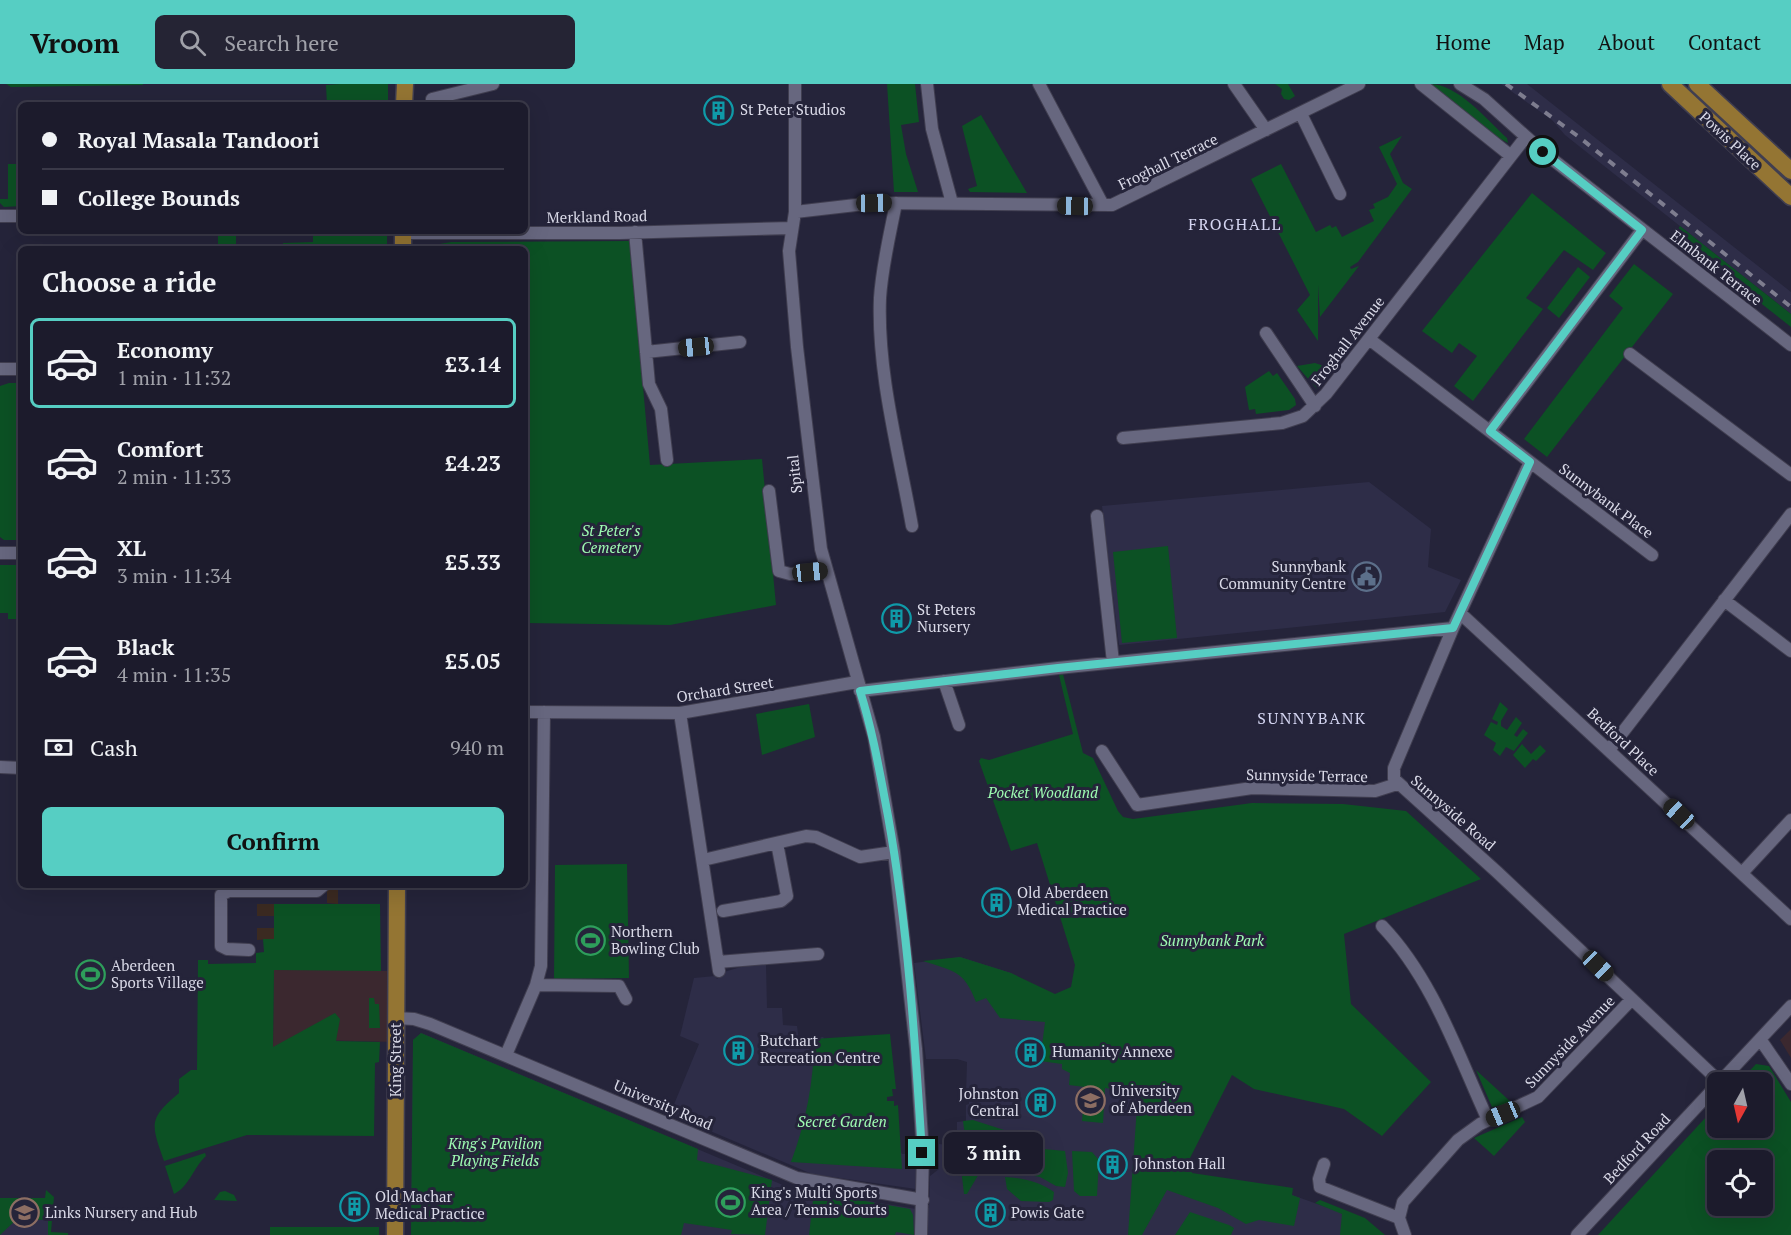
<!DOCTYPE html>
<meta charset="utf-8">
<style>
body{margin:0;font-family:"PT Serif",serif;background:#252434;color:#f1f3f6;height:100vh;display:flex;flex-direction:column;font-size:22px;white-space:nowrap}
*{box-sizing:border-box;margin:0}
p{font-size:20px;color:#a0a1a9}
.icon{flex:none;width:33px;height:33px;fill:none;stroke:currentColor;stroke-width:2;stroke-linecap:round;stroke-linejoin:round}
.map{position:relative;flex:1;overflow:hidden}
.panel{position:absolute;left:18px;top:162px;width:510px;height:642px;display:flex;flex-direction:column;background:#1c1b2c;border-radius:9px;box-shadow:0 6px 24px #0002,0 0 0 2px #3a3948}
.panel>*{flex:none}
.guide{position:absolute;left:18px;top:18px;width:510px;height:132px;border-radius:9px;box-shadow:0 6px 24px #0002,0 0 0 2px #3a3948;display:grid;align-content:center;height:132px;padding:0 24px;background:#1c1b2c}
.needle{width:39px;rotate:188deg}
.tools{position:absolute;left:1707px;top:988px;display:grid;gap:12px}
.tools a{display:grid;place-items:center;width:66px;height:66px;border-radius:9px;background:#1c1b2c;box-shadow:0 6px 24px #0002,0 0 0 2px #3a3948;font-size:30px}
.end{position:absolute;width:27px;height:27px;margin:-14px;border:8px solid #56cec3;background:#111;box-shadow:0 0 0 3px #111}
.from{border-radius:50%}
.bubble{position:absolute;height:42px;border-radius:9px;background:#1c1b2c;box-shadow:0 6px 24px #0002,0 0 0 2px #3a3948;font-size:20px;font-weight:700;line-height:42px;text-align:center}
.car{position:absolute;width:18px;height:36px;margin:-18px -9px;border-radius:8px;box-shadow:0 0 4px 2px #0007;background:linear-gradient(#222 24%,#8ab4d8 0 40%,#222 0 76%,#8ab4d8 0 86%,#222 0)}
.guide b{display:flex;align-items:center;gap:21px;height:57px;font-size:22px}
.guide b+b{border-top:2px solid #3a3948}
.guide i{width:15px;height:15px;background:#f1f3f6}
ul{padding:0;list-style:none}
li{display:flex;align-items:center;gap:18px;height:90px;margin:0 12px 9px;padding:0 12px;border:3px solid transparent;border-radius:9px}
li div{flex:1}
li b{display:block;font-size:22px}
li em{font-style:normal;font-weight:700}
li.selected{border-color:#56cec3}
li>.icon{width:54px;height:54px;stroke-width:1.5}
h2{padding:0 24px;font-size:27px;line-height:72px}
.pay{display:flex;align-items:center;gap:15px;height:66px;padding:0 24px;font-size:22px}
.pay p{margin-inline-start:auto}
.cta{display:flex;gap:12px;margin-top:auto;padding:12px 24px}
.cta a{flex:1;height:69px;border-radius:9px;background:#56cec3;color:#111;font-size:24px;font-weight:700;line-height:69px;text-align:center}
header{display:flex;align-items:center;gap:36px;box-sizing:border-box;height:84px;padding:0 30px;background:#56cec3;color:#111}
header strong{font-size:28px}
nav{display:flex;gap:33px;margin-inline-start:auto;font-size:21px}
.search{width:420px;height:54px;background:#252434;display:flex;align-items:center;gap:15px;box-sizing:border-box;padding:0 21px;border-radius:9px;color:#a0a1a9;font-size:22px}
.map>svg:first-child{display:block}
</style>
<header>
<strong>Vroom</strong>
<div class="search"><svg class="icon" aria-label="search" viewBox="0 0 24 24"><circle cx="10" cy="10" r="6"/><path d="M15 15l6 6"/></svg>Search here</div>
<nav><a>Home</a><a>Map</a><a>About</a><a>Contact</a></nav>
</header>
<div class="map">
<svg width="1791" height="1151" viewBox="0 0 1791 1151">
<rect width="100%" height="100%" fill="#25243a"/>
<!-- commercial -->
<path fill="#3b282f" d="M 381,876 L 381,887 L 395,887 L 395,958 L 314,956 L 273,964 L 274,882 Z
M 1791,945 L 1791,974 L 1780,956 Z"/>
<!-- industrial -->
<path fill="#3b2a21" d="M 327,801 L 338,801 L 338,820 L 327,819 Z
M 257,820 L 274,820 L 274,832 L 257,832 Z
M 257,844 L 274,844 L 274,855 L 257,856 Z"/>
<!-- built -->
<path fill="#2e2d48" d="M 1501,0 L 1527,0 L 1791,208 L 1791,230 L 1565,51 L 1552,36 Z
M 1369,398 L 1431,445 L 1428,483 L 1461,496 L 1445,528 L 1119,561 L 1102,422 Z
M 960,873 L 1011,889 L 1174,985 L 1170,1086 L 1292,1111 L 1337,1127 L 1361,1139 L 1375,1151 L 411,1151 L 413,956 L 421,949 L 790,1104 L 916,1125 L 929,1124 L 930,1092 L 939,1085 L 939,1060 L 957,1062 L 957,1038 L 966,1037 L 966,1021 L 969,1020 L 969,1012 L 966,1011 L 967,978 L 957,975 L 926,975 L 914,879 Z
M 761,877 L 766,881 L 767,924 L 782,924 L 783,941 L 797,942 L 799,957 L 823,953 L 879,1022 L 902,1070 L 916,1070 L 916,1105 L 812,1090 L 670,1030 L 699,960 L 680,952 L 694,894 L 715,892 L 717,895 L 724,888 Z
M 49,1121 L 48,1151 L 0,1151 L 0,1122 Z"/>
<!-- green -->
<path fill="#0c5124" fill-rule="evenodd" d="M 6,0 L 143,0 L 143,1 L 11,3 Z
M 340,0 L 388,0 L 388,21 L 327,21 L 326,1 Z
M 887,0 L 915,0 L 919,38 L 901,41 L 906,70 L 918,108 L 894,108 Z
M 1275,0 L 1288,0 L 1295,12 L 1289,16 L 1284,15 L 1281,10 L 1282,5 Z
M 1430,0 C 1458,0 1487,36 1507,54 L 1508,59 L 1493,51 Z
M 981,31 L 1027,109 L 970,108 L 968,105 L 977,102 L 962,42 Z
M 1402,52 L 1390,70 L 1403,99 L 1412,105 L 1358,178 L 1350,183 L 1351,185 L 1359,182 L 1320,233 L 1318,201 L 1318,257 L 1297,226 L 1310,211 L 1251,95 L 1281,80 L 1316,148 L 1330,141 L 1332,144 L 1336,142 L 1342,153 L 1374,137 L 1369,126 L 1375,124 L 1373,120 L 1388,113 L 1397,100 L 1379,63 Z
M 8,80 L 21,80 L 21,122 L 4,123 L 0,119 L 0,115 L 8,115 Z
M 1532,109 L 1606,169 L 1593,186 L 1564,166 L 1526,214 L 1543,225 L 1473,317 L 1454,302 L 1477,272 L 1459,259 L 1452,269 L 1422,247 Z
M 1680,142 L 1791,230 L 1791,243 L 1674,151 Z
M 218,147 L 236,147 L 236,165 L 208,165 L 218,165 Z
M 313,147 L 387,147 L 387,165 L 283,165 L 283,159 L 313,158 Z
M 630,157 L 650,381 L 762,375 L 776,521 L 670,541 L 525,539 L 525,165 L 431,165 L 440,160 L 451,158 Z
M 1634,180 L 1673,210 L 1547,373 L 1524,355 L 1623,224 L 1609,212 Z
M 1578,183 L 1590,193 L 1559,234 L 1547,224 Z
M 1315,279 L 1333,285 L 1317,305 L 1297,282 Z
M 1269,287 L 1273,292 L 1277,289 L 1295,315 L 1296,321 L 1289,326 L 1256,330 L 1255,325 L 1249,326 L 1245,303 Z
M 9,299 L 21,299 L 21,456 L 4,456 L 0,453 L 0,302 Z
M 1168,462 L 1177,554 L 1122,559 L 1113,468 Z
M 0,481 L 21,481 L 21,535 L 8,535 L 8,529 L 0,529 Z
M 1063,590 L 1083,669 L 1093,674 L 1118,727 L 1123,733 L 1133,735 L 1252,719 L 1343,720 L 1406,727 L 1481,795 L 1344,850 L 1351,920 L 1431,998 L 1382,1052 L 1344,1025 L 1254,1005 L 1232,991 L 1190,1074 L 1192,1089 L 1293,1104 L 1292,1111 L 1300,1114 L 1294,1142 L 1259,1136 L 1246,1140 L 1218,1124 L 1167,1106 L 1142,1151 L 1128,1151 L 1138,1008 L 1105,1004 L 1103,1039 L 1082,1037 L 1085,1003 L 1069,1001 L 1070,989 L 1062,985 L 1062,980 L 1040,977 L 1045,938 L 1000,934 L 986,914 L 976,918 C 964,886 953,887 923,877 L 960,873 L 1011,889 L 1055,910 L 1071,903 L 1075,881 L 1037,759 L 1011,767 L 979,677 L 981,674 L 989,676 L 1073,650 L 1059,591 Z
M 1500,618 L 1508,625 L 1501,637 L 1501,642 L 1507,646 L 1516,633 L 1522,639 L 1514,651 L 1517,653 L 1523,645 L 1528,649 L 1514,667 L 1506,663 L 1500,672 L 1493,666 L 1496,659 L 1484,651 L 1491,638 L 1497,641 L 1498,638 L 1492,635 Z
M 809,620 L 815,653 L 762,671 L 756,630 Z
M 1522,660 L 1531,670 L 1540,661 L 1546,667 L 1536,677 L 1533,675 L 1525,684 L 1513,671 Z
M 627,780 L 629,894 L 554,895 L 555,781 Z
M 274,820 L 380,820 L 381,887 L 274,886 L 273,963 L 335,929 L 340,935 L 336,957 L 380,958 L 379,978 L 375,979 L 374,1052 L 247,1051 L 164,1077 C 151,1040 148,1035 179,1009 L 179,995 L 191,986 L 197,986 L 198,876 L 208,876 L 208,880 L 256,879 L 256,869 L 264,868 L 263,855 L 274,855 Z
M 369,914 L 374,914 L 375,920 L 379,920 L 380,944 L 369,944 Z
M 421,949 L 698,1065 L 697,1076 L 772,1096 L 765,1151 L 731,1150 L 732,1146 L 684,1139 L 681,1151 L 411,1151 L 413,956 Z
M 890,950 L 896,1005 L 892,1005 L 893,1012 L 887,1013 L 887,1017 L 894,1017 L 894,1022 L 898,1021 L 902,1085 L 791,1078 C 806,1038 814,997 814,955 Z
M 1756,980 L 1769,982 L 1791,1018 L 1791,1151 L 1598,1151 L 1717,1021 L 1718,1044 L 1762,1044 L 1762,999 L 1738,999 ZM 1718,1077 L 1762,1077 L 1762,1122 L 1718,1122 Z
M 1476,986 L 1512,1019 L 1492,1023 Z
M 1522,1033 L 1525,1038 L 1494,1072 L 1474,1054 Z
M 973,1036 L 1004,1046 L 999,1062 L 965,1052 L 963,1037 Z
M 1033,1064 L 1065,1067 L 1068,1089 L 1065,1103 L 1056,1102 L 1040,1093 L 1011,1088 L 1013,1082 Z
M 1072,1067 L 1092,1068 L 1099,1076 L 1097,1112 L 1080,1112 L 1074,1107 Z
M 205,1069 L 206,1072 C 193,1084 189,1103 174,1110 L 165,1082 Z
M 966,1079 L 983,1083 L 967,1110 L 964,1110 L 961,1084 Z
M 1005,1093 C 1023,1094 1039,1097 1054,1108 L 1053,1116 L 1049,1118 L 1021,1117 L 1007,1105 Z
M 46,1106 L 54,1113 L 51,1148 L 68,1149 L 68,1151 L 48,1151 L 48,1136 L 17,1135 L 0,1151 L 0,1114 L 45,1114 Z
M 225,1107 L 234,1111 L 237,1117 L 214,1116 L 220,1108 Z
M 814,1108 L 910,1125 L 913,1131 L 914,1151 L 896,1148 L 895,1151 L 809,1151 Z
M 1320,1116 L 1365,1134 L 1385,1151 L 1340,1151 L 1342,1130 L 1315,1119 Z
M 1190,1128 L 1229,1141 L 1234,1144 L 1231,1151 L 1175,1151 Z
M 270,1143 L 379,1143 L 379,1151 L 270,1151 Z"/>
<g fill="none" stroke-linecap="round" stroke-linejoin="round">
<defs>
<path id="minor" d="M 795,0 L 795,128 L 789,167 L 797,263 L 821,465 L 874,653 L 894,768 L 916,965 L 923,1069 L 921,1151
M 927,0 L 932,45 L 952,119
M 1039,0 L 1103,121
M 1234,0 L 1266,46
M 1421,0 L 1511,72
M 1460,0 L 1484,15 L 1543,68 L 1791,261
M 432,15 L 493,0
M 1301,30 L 1340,110
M 896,119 C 890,150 882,182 880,214 C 877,289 899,368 912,442
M 795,128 L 873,119 L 1112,121 L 1359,0
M 0,132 L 21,132
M 635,148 L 649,300 L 661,325 L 667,376
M 403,149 L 620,149 L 792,144
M 1266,249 L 1315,322
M 1369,255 L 1652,471
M 646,268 L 740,258
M 1630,270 L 1791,391
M 0,285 L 21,285
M 1490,347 L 1642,146
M 1123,354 L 1282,339 L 1303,332 L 1326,310 L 1525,54
M 1530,378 L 1453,544 L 1394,684 L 1394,695 L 1497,788 L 1720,998
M 769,407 L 779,487 L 790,490 L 826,487
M 1097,432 L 1113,578
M 0,469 L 21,469
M 1724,516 L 1791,567
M 1460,529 L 1791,835
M 944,597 L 959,641
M 860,607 L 1058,584 L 1453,544
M 525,628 L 680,629 L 857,598
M 680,629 L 719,887
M 1609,666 L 1791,430
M 1102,667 L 1137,721 L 1252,704 L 1375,707 L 1397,700
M 0,683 L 21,684
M 703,776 L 806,752 L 816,753 L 860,773 L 894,768
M 1742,789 L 1791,736
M 723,827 L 781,817 L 787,812 L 777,759
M 1382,842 C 1433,895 1458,971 1488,1036
M 249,866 L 227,865 L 221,862 L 221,811 L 229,807 L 317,807 L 324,801
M 718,878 L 818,870
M 536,901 L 619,902 L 626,915
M 396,934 L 414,935 L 430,940 L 797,1094 L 923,1116
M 1760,955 L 1791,1000
M 506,971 L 536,901 L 541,882 L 544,628
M 1719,999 L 1791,922
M 1324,1080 L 1319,1095 L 1320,1103 L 1399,1134
M 1405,1151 L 1399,1134 L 1403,1118 L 1458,1056 L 1480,1040 L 1538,1013 L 1632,915
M 1577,1151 L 1718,1000"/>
<path id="major" d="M 1670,0 L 1791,113
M 1697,0 L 1791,87
M 404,21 L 405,0
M 403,165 L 403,147
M 395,1151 L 397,801"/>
</defs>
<!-- minor casing -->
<use href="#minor" stroke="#403e50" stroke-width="14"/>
<!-- major casing -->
<use href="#major" stroke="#403e50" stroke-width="19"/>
<!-- minor -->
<use href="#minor" stroke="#67677f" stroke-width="12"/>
<!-- major -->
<use href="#major" stroke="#947533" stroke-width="16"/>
<!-- rail -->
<path stroke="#7e7d8f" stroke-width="4" stroke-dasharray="8 8" stroke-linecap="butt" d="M 1506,0 L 1579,53 L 1791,223"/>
</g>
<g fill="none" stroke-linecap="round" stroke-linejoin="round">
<!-- route -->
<path stroke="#56cec3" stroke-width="8" d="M 922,1069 C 915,956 908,844 888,732 C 880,690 873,648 860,607 L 1058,584 L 1453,544 L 1530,378 L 1490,347 L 1642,146 L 1543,68"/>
</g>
<!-- icons -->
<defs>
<symbol id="building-ring" viewBox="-11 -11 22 22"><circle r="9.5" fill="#25243a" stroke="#0f9aa8" stroke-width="1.5"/><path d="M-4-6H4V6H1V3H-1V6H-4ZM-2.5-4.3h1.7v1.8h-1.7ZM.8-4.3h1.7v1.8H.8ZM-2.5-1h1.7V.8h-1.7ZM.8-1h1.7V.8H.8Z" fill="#0f9aa8"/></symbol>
<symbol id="civic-ring" viewBox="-11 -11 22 22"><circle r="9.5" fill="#25243a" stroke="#5c6f8a" stroke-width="1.5"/><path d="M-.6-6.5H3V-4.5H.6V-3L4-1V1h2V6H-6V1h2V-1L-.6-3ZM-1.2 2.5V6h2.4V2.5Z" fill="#5c6f8a"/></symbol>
<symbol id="stadium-ring" viewBox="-11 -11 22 22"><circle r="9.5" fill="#25243a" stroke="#2e9e5b" stroke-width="1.5"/><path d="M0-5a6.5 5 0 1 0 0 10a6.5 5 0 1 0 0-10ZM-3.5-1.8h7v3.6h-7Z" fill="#2e9e5b"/></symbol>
<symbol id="university-ring" viewBox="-11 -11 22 22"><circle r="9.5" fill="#25243a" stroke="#8d6e63" stroke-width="1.5"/><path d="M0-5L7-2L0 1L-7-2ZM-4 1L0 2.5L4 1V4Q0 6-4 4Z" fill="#8d6e63"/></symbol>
<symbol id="school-ring" viewBox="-11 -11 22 22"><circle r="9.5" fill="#25243a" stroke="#8d6e63" stroke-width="1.5"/><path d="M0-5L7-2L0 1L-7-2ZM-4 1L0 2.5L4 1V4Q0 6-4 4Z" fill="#8d6e63"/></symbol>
</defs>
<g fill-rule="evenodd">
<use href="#building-ring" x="702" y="10" width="33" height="33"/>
<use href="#civic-ring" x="1350" y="476" width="33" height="33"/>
<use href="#building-ring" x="880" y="518" width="33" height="33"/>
<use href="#building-ring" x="980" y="802" width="33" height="33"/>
<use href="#stadium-ring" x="574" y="840" width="33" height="33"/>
<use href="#stadium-ring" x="74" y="874" width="33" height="33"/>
<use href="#building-ring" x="722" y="950" width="33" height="33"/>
<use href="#building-ring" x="1014" y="952" width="33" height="33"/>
<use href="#university-ring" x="1074" y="1000" width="33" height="33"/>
<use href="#building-ring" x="1024" y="1002" width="33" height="33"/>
<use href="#building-ring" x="1096" y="1064" width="33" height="33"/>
<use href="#stadium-ring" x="714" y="1102" width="33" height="33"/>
<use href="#building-ring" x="338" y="1106" width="33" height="33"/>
<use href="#school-ring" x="8" y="1112" width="33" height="33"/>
<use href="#building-ring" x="974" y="1112" width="33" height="33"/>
</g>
<g text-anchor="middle" stroke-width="6" stroke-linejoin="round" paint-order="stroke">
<!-- poi labels -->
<g font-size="15" fill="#dadae8" stroke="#25243a" text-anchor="start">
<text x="740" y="31">St Peter Studios</text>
<text x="1346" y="488" text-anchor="end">Sunnybank<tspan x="1346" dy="17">Community Centre</tspan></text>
<text x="917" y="531">St Peters<tspan x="917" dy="17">Nursery</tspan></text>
<text x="1017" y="814">Old Aberdeen<tspan x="1017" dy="17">Medical Practice</tspan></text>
<text x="611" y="853">Northern<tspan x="611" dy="17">Bowling Club</tspan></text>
<text x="111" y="887">Aberdeen<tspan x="111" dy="17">Sports Village</tspan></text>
<text x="760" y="962">Butchart<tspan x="760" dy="17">Recreation Centre</tspan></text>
<text x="1052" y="973">Humanity Annexe</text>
<text x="1111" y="1012">University<tspan x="1111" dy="17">of Aberdeen</tspan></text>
<text x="1019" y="1015" text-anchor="end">Johnston<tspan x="1019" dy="17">Central</tspan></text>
<text x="1134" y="1085">Johnston Hall</text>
<text x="751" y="1114">King's Multi Sports<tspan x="751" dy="17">Area / Tennis Courts</tspan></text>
<text x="375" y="1118">Old Machar<tspan x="375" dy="17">Medical Practice</tspan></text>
<text x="45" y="1134">Links Nursery and Hub</text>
<text x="1011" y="1134">Powis Gate</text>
</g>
<!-- street labels -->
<g font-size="15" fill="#dadae8" stroke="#25243a">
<text transform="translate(1730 57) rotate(43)" y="5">Powis Place</text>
<text transform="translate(1168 78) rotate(-26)" y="5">Froghall Terrace</text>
<text transform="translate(597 133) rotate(-1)" y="5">Merkland Road</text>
<text transform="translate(1716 184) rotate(38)" y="5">Elmbank Terrace</text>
<text transform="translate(1348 257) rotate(-52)" y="5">Froghall Avenue</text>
<text transform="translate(795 390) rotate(-96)" y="5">Spital</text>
<text transform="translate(1606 417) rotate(37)" y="5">Sunnybank Place</text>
<text transform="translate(725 606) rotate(-9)" y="5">Orchard Street</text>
<text transform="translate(1623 658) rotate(43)" y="5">Bedford Place</text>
<text transform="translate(1307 692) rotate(1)" y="5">Sunnyside Terrace</text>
<text transform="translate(1453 729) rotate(41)" y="5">Sunnyside Road</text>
<text transform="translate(1570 958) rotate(-46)" y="5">Sunnyside Avenue</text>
<text transform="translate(396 976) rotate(-90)" y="5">King Street</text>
<text transform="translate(663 1021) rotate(23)" y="5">University Road</text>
<text transform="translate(1637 1065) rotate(-47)" y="5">Bedford Road</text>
</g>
<!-- park labels -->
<g font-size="15" font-style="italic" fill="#9efcb2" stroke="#25243a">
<text x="611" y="452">St Peter's<tspan x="611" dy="17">Cemetery</tspan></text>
<text x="1043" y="714">Pocket Woodland</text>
<text x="1212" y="862">Sunnybank Park</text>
<text x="842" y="1043">Secret Garden</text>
<text x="495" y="1065">King's Pavilion<tspan x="495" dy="17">Playing Fields</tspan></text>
</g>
<!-- neighbourhood labels -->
<g font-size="16" letter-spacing="1.5" fill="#d4d5f1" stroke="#25243a">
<text x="1235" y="146">FROGHALL</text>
<text x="1312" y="640">SUNNYBANK</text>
</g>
</g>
</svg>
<div class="tools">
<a><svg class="needle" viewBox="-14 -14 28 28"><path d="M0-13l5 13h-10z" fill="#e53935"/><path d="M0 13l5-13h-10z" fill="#a0a1a9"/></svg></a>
<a><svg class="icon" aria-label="locate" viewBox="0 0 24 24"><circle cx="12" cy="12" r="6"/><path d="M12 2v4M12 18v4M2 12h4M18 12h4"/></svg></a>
</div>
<i class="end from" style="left:1543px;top:68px"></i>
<i class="end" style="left:922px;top:1069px"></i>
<div class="bubble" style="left:944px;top:1048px;width:99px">3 min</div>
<i class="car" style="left:874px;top:119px;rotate:89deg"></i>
<i class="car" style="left:1075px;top:122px;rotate:271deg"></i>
<i class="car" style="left:696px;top:263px;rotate:264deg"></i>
<i class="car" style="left:810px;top:488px;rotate:84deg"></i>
<i class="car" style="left:1679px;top:730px;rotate:313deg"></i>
<i class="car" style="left:1598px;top:882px;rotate:134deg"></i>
<i class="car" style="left:1503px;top:1030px;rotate:247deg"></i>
<div class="guide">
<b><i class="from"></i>Royal Masala Tandoori</b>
<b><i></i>College Bounds</b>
</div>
<section class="panel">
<h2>Choose a ride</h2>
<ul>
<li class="selected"><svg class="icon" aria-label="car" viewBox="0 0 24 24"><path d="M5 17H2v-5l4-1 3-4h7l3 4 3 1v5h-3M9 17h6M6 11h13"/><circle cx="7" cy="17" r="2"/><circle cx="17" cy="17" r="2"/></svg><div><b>Economy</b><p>1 min · 11:32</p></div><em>£3.14</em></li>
<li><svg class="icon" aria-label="car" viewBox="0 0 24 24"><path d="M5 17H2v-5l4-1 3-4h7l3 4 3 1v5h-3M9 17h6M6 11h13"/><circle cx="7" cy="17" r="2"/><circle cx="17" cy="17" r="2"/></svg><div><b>Comfort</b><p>2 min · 11:33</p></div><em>£4.23</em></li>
<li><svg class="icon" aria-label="car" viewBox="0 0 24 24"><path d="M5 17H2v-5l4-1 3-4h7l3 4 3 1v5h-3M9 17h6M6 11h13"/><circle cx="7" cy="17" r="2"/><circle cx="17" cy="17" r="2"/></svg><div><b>XL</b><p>3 min · 11:34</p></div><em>£5.33</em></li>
<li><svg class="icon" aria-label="car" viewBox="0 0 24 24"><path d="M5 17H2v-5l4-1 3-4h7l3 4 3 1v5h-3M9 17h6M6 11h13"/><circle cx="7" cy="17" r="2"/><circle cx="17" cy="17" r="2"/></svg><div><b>Black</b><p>4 min · 11:35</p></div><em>£5.05</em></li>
</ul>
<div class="pay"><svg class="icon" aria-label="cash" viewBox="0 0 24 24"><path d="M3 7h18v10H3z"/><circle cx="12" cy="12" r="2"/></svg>Cash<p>940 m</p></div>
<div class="cta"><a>Confirm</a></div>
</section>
</div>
